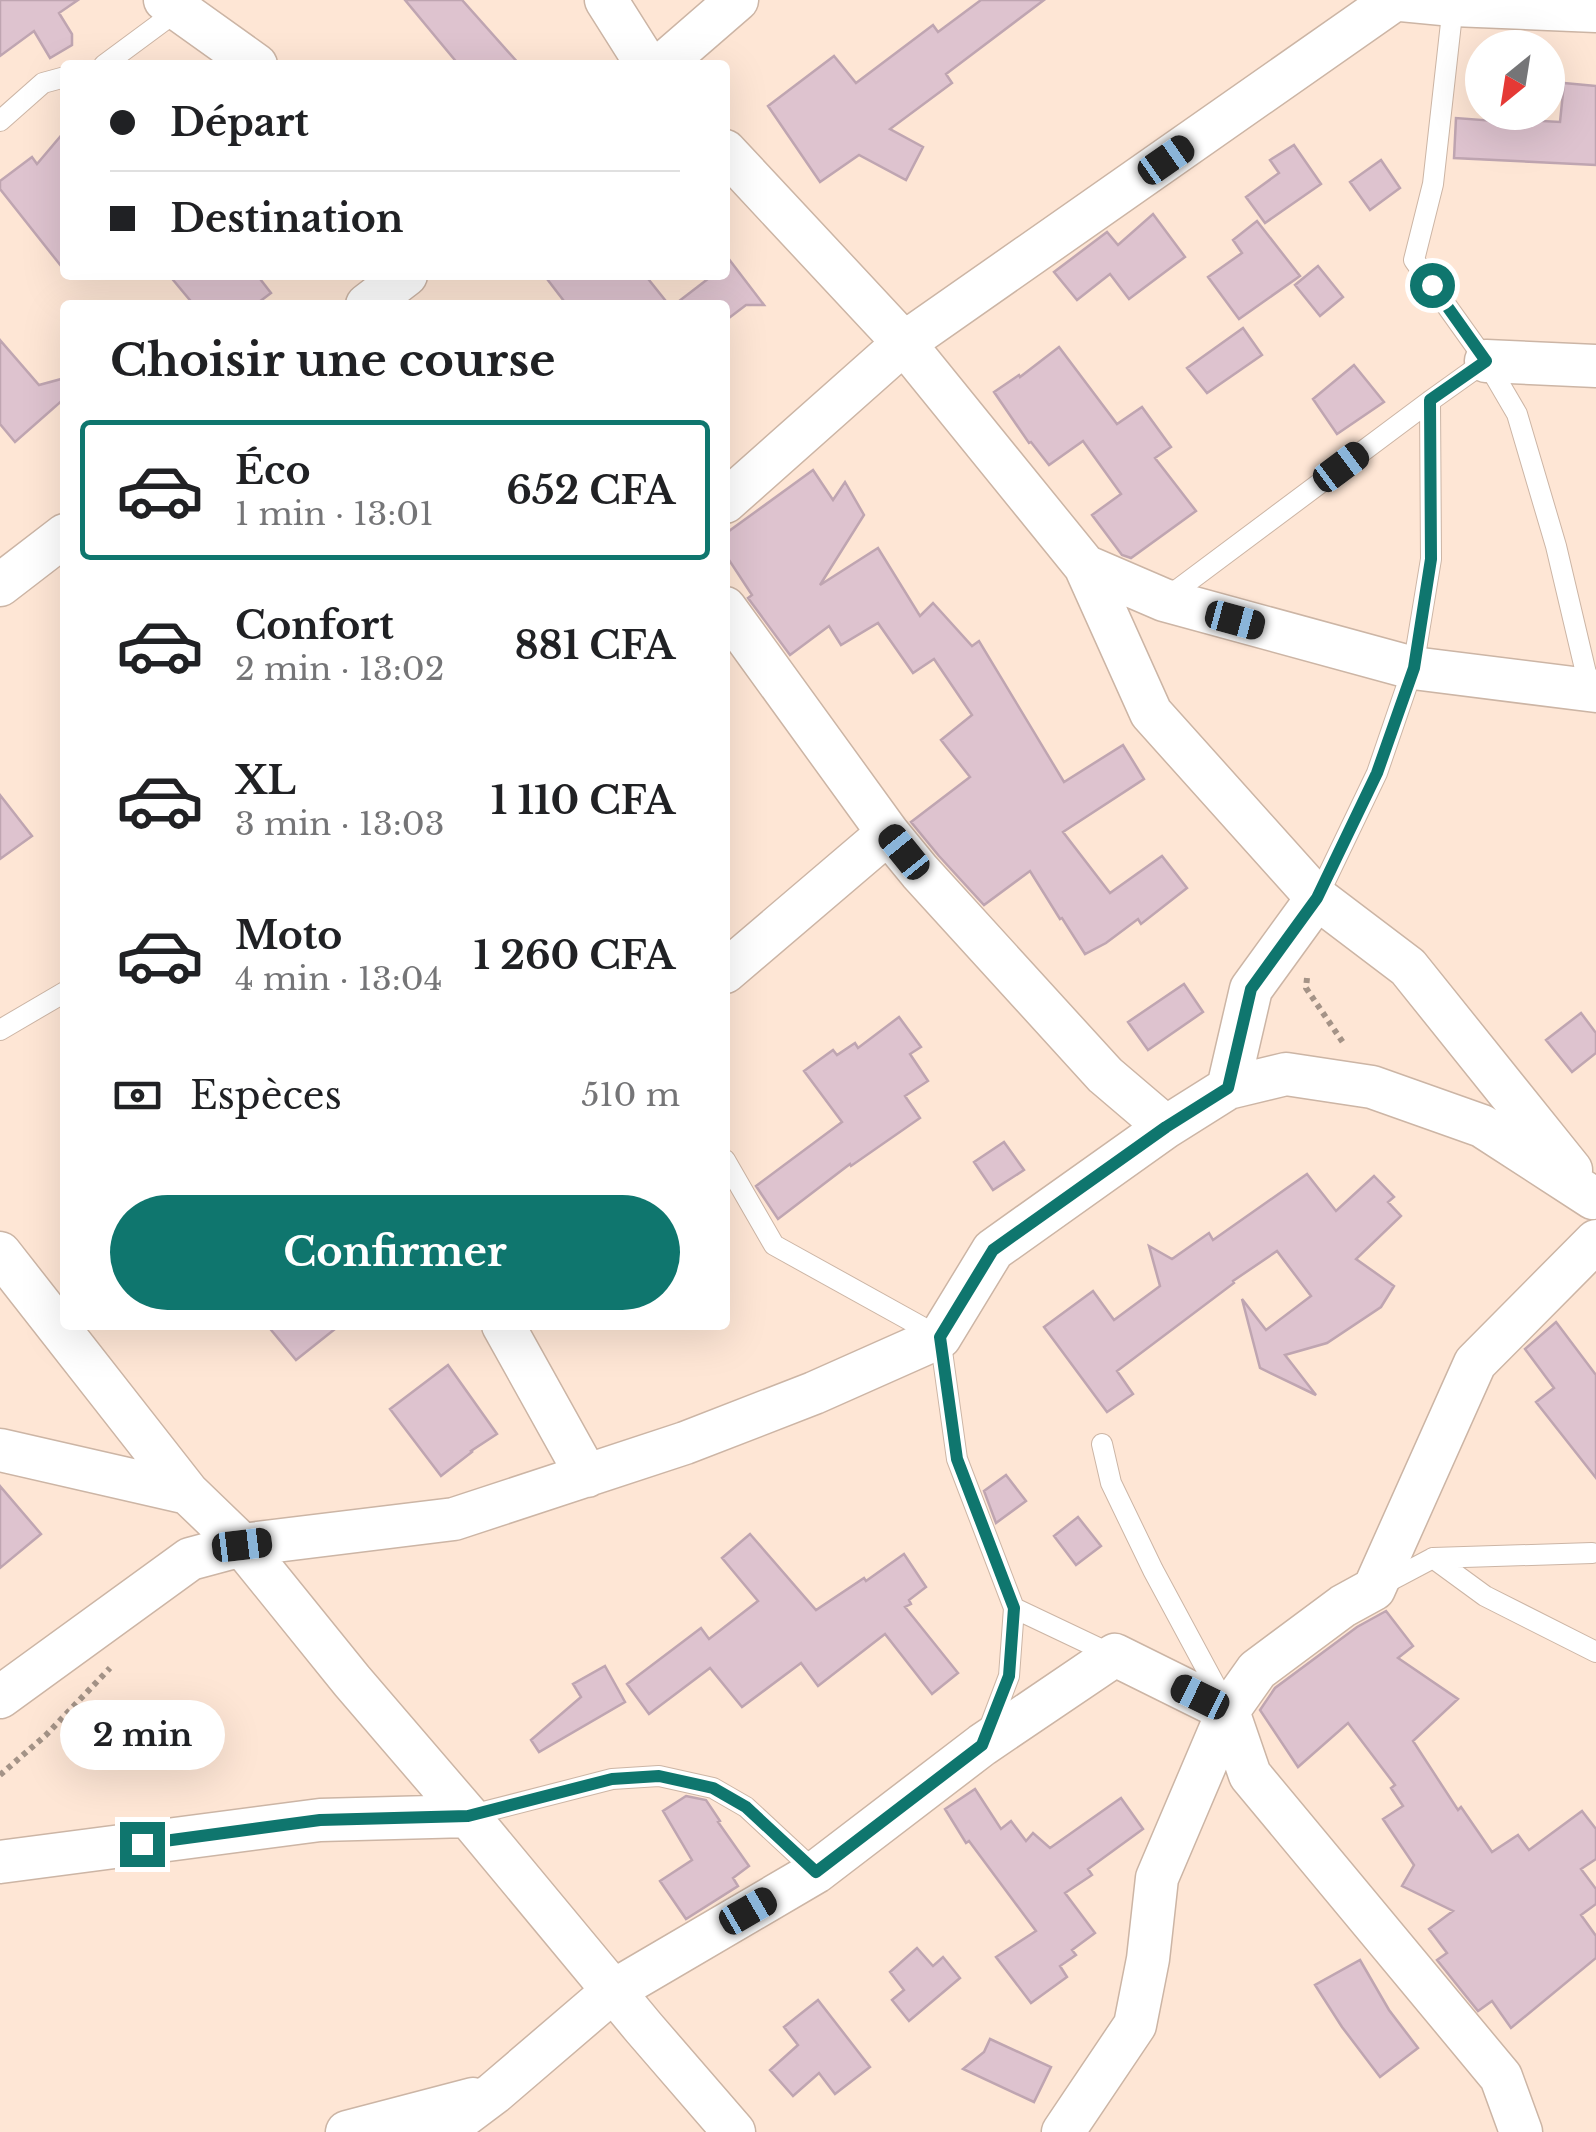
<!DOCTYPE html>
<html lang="fr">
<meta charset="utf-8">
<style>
body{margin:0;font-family:"Libre Baskerville",serif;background:#f6f6f6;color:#202124;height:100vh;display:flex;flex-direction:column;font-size:38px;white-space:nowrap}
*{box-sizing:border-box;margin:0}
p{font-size:32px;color:#757577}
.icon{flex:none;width:55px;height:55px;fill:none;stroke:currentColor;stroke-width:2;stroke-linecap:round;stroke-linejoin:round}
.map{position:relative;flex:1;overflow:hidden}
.details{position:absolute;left:60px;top:300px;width:670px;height:1030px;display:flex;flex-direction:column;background:#fff;border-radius:10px;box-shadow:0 10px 40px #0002}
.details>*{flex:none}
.top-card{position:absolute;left:60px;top:60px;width:670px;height:220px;border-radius:10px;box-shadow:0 10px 40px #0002;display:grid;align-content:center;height:220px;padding:0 50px;background:#fff}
.needle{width:65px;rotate:210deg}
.tools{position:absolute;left:1465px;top:30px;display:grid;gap:20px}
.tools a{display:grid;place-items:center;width:100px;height:100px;border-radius:50%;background:#fff;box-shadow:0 10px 40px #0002;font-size:50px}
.end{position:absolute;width:45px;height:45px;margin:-22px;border:12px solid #0f766e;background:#fff;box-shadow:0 0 0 5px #fff}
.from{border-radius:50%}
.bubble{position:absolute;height:70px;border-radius:35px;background:#fff;box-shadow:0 10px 40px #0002;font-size:32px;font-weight:700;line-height:70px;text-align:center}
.car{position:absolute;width:30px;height:60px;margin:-30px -15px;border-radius:12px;box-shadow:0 0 8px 2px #0007;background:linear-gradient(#222 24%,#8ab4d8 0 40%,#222 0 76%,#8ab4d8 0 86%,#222 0)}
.top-card b{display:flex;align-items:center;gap:35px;height:95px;font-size:38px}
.top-card b+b{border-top:2px solid #e0e0e0}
.top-card i{width:25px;height:25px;background:#202124}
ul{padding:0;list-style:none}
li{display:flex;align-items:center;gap:30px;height:140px;margin:0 20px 15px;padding:0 30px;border:5px solid transparent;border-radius:10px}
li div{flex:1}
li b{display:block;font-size:38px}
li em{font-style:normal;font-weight:700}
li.on{border-color:#0f766e}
li>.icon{width:90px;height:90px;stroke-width:1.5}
h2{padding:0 50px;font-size:45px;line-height:120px}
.pay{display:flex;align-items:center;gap:25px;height:110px;padding:0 50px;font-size:38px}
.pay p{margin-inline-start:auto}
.action{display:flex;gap:20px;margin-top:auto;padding:20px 50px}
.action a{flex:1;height:115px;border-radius:60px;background:#0f766e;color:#fff;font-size:40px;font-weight:700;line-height:115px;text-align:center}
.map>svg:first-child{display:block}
</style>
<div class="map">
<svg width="1596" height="2132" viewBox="0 0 1596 2132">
<rect width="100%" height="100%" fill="#fee6d5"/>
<!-- building -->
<path fill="#dec3cf" stroke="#bfa5b1" stroke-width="2.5" d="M 0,0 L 78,0 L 59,13 L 72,34 L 72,45 L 50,58 L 34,31 L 0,56 Z
M 405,0 L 462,0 L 520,65 L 459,65 Z
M 981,0 L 1044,0 L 946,74 L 952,83 L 890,129 L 923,147 L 906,180 L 859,155 L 820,182 L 768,106 L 834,56 L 856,83 L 933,25 L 938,32 Z
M 1564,83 L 1596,86 L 1596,165 L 1454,158 L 1456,118 L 1508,122 L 1508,119 L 1560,122 Z
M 65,131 L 65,271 L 0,189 L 0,181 L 32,157 L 37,164 Z
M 1294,145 L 1321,184 L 1265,223 L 1246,197 L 1279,173 L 1270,160 Z
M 1381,160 L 1400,188 L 1370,210 L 1350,182 Z
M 1153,214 L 1185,257 L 1129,299 L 1110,274 L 1077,300 L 1054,272 L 1107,232 L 1118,245 Z
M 1257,221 L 1300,276 L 1239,319 L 1208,277 L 1242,253 L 1233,240 Z
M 725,254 L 764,305 L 746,305 L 725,321 L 725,305 L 674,305 L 713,275 L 725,275 Z
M 1318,266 L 1343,297 L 1320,316 L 1295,285 Z
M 169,275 L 257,275 L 271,293 L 255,305 L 194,305 Z
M 544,275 L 645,275 L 669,305 L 567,305 Z
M 1243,328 L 1262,355 L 1207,393 L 1187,368 Z
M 0,340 L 39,385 L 65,378 L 65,398 L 15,442 L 0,424 Z
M 1059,347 L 1117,424 L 1142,407 L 1171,447 L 1155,458 L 1196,511 L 1131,558 L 1122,555 L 1092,515 L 1121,494 L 1083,441 L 1049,465 L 1031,442 L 1029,443 L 994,392 L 1019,375 L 1020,377 Z
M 1354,365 L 1384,402 L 1337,434 L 1313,399 Z
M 813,470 L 833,500 L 845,482 L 864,515 L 820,585 L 878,548 L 920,616 L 933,603 L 972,646 L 979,641 L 1064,782 L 1123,745 L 1144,779 L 1063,832 L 1110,893 L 1162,856 L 1187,888 L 1141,924 L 1138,919 L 1106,943 L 1085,954 L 1062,918 L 1060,919 L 1030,871 L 984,905 L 939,856 L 911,822 L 970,777 L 941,740 L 972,715 L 934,659 L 913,673 L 878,623 L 841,645 L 829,626 L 790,655 L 748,598 L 752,595 L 725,554 L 725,534 Z
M 0,795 L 32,836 L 0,859 Z
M 1184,984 L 1203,1012 L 1148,1050 L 1128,1022 Z
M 1581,1013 L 1596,1033 L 1596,1053 L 1572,1072 L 1546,1040 Z
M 899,1017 L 921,1047 L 910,1054 L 928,1081 L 905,1096 L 920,1118 L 851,1166 L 850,1164 L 778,1219 L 756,1186 L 842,1122 L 804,1071 L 833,1050 L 837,1055 L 855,1043 L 858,1048 Z
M 1004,1142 L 1024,1170 L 993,1190 L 974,1162 Z
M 1307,1174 L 1336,1211 L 1374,1176 L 1394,1197 L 1388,1202 L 1401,1216 L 1356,1259 L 1394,1286 L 1381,1307 L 1327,1343 L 1285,1355 L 1316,1395 L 1260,1368 L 1242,1299 L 1266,1330 L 1311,1296 L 1277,1251 L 1233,1281 L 1234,1283 L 1117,1371 L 1133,1394 L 1107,1412 L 1044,1327 L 1093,1291 L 1114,1320 L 1160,1286 L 1149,1246 L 1172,1259 L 1209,1233 L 1213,1240 Z
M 1556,1322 L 1596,1375 L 1596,1478 L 1536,1402 L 1554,1388 L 1525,1349 Z
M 267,1325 L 340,1325 L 296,1360 Z
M 448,1365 L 497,1434 L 471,1451 L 472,1452 L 441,1476 L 390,1409 Z
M 1006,1475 L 1026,1501 L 996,1523 L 984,1491 Z
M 0,1486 L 41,1534 L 0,1568 Z
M 1078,1517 L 1101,1546 L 1076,1565 L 1054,1536 Z
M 750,1534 L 816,1610 L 864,1578 L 866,1581 L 904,1554 L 926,1587 L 909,1600 L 911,1604 L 905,1607 L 958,1673 L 932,1694 L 885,1634 L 818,1686 L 801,1663 L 742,1707 L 710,1668 L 649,1714 L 627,1684 L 701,1628 L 709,1639 L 758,1601 L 722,1558 Z
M 1386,1611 L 1413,1646 L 1398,1658 L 1458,1699 L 1413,1741 L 1458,1810 L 1461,1807 L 1492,1852 L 1518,1835 L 1529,1850 L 1582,1811 L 1596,1829 L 1596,1859 L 1581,1869 L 1596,1889 L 1596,1904 L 1581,1915 L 1596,1936 L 1596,1958 L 1511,2028 L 1492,2001 L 1478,2011 L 1437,1960 L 1447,1953 L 1429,1929 L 1453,1911 L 1402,1886 L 1414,1865 L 1383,1819 L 1403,1806 L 1391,1788 L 1395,1785 L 1348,1723 L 1298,1767 L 1260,1710 L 1275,1688 L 1357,1627 Z
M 605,1666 L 625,1702 L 539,1752 L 531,1740 L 581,1697 L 573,1684 Z
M 975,1789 L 1001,1829 L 1011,1821 L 1026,1841 L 1033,1833 L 1050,1848 L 1121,1798 L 1143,1829 L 1088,1869 L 1092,1875 L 1065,1893 L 1095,1933 L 1072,1950 L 1076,1955 L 1060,1966 L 1067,1977 L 1031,2003 L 996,1957 L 1036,1931 L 969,1841 L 966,1843 L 945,1809 Z
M 686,1796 L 706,1800 L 720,1821 L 718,1822 L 749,1866 L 733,1878 L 738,1886 L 686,1919 L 660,1881 L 692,1860 L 663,1811 Z
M 917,1948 L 933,1966 L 943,1957 L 960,1978 L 909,2021 L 892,2000 L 904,1990 L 890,1972 Z
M 1360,1960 L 1389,2010 L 1418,2048 L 1380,2077 L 1342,2027 L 1315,1985 Z
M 818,2000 L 870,2067 L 835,2094 L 819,2073 L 793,2096 L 770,2070 L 798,2045 L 784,2027 Z
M 990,2039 L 1051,2067 L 1034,2102 L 963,2069 L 984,2052 Z"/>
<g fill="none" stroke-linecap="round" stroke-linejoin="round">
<defs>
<path id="service" d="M 1453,5 L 1433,184 L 1414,260 L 1486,361 L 1517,414 L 1556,546 L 1590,690
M 104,65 L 177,11
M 0,121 L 43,83 L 65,77
M 1165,599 L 1430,401 L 1486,361
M 1317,898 L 1377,773 L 1413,668 L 1431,559 L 1430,401
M 0,1030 L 65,992
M 725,1160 L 774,1245 L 940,1337 L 957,1459 L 1014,1608 L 1113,1655
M 1102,1444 L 1111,1483 L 1153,1570 L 1223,1700
M 1433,1558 L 1485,1596 L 1596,1652
M 1380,1586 L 1433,1558 L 1592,1553
M 987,1734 L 1009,1676 L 1014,1608
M 468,1816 L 612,1779 L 659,1776 L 713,1788 L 746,1807 L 816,1872"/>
<path id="minor" d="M 165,0 L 256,65
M 606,0 L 647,65
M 1401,0 L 1453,5 L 1596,11
M 662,65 L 737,0
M 725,151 L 904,343 L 1085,566 L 1151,713 L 1317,898 L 1408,967 L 1571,1170
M 367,305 L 406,275
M 1486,361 L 1596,366
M 725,502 L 904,343 L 1394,0
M 1085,566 L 1164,600 L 1413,668 L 1596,691
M 0,585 L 65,535
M 725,608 L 888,833 L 920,872 L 1105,1075 L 1166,1127
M 725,972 L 888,833
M 1228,1088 L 1251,989 L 1317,898
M 0,1253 L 188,1493 L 242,1545 L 352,1681 L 468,1816 L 644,2028 L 734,2132
M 503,1325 L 587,1476
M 0,1450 L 188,1493
M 0,1697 L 190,1559 L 242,1545 L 454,1519 L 685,1443 L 814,1393 L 940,1337 L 993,1250 L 1166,1127 L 1228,1088 L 1286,1074 L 1372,1087 L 1482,1126 L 1593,1198
M 0,1862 L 320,1820 L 468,1816
M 347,2132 L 473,2099
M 442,2132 L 494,2093 L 613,1991 L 816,1872 L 982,1745 L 1115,1655 L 1228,1711 L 1250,1775 L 1501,2077 L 1521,2132
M 1063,2132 L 1135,2025 L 1148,1959 L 1157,1878 L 1228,1711 L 1257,1670 L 1343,1606 L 1374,1589 L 1475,1363 L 1596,1241"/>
</defs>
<!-- service casing -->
<use href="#service" stroke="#ccb5a5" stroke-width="22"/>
<!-- minor casing -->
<use href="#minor" stroke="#ccb5a5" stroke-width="45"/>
<!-- path -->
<path stroke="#a49387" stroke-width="6" stroke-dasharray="5 5" stroke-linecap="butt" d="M 1307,978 L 1306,988 L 1344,1044
M 0,1775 L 46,1735 L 110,1668"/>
<!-- service -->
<use href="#service" stroke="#fff" stroke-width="20"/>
<!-- minor -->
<use href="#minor" stroke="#fff" stroke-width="42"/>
</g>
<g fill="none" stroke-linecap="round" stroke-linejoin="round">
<!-- route -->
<path stroke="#0f766e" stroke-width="12" d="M 142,1844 L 320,1820 L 468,1816 L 612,1779 L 659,1776 L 713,1788 L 746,1807 L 816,1872 L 982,1745 L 1009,1676 L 1014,1608 L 957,1459 L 940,1337 L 993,1250 L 1166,1127 L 1228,1088 L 1251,989 L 1317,898 L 1377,773 L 1414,668 L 1431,559 L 1430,400 L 1486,361 L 1432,285"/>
</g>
</svg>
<div class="tools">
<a><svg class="needle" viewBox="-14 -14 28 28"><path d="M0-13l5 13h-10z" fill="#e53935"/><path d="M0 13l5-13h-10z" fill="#757577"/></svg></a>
</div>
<i class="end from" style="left:1432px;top:285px"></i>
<i class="end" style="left:142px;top:1844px"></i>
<div class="bubble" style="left:60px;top:1700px;width:165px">2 min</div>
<i class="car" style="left:1166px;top:160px;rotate:55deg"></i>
<i class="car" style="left:1341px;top:467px;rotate:53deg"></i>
<i class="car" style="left:1235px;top:620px;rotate:105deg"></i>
<i class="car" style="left:904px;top:852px;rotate:321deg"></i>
<i class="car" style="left:242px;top:1545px;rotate:83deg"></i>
<i class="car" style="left:1200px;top:1697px;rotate:296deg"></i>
<i class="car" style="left:748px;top:1911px;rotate:60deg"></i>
<div class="top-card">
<b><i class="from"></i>Départ</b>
<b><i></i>Destination</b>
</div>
<section class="details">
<h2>Choisir une course</h2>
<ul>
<li class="on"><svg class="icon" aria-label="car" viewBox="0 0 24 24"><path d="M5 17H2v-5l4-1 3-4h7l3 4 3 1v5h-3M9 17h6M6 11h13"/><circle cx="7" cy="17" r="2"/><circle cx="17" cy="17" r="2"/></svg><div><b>Éco</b><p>1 min · 13:01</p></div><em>652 CFA</em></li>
<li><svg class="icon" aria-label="car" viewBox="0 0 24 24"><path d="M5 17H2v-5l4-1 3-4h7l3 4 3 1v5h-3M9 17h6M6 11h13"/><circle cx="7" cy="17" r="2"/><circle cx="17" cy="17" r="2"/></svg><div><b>Confort</b><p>2 min · 13:02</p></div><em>881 CFA</em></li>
<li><svg class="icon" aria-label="car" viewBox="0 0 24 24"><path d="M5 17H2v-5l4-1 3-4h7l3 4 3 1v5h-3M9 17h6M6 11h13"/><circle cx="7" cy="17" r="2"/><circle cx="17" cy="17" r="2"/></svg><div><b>XL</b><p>3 min · 13:03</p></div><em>1 110 CFA</em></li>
<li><svg class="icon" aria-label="car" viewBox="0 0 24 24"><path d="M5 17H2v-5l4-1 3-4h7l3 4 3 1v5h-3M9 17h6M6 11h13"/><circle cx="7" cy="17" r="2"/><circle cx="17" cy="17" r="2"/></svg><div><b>Moto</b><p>4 min · 13:04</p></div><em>1 260 CFA</em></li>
</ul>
<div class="pay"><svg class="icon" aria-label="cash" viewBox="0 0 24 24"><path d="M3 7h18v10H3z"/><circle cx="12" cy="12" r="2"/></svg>Espèces<p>510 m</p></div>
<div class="action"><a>Confirmer</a></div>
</section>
</div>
